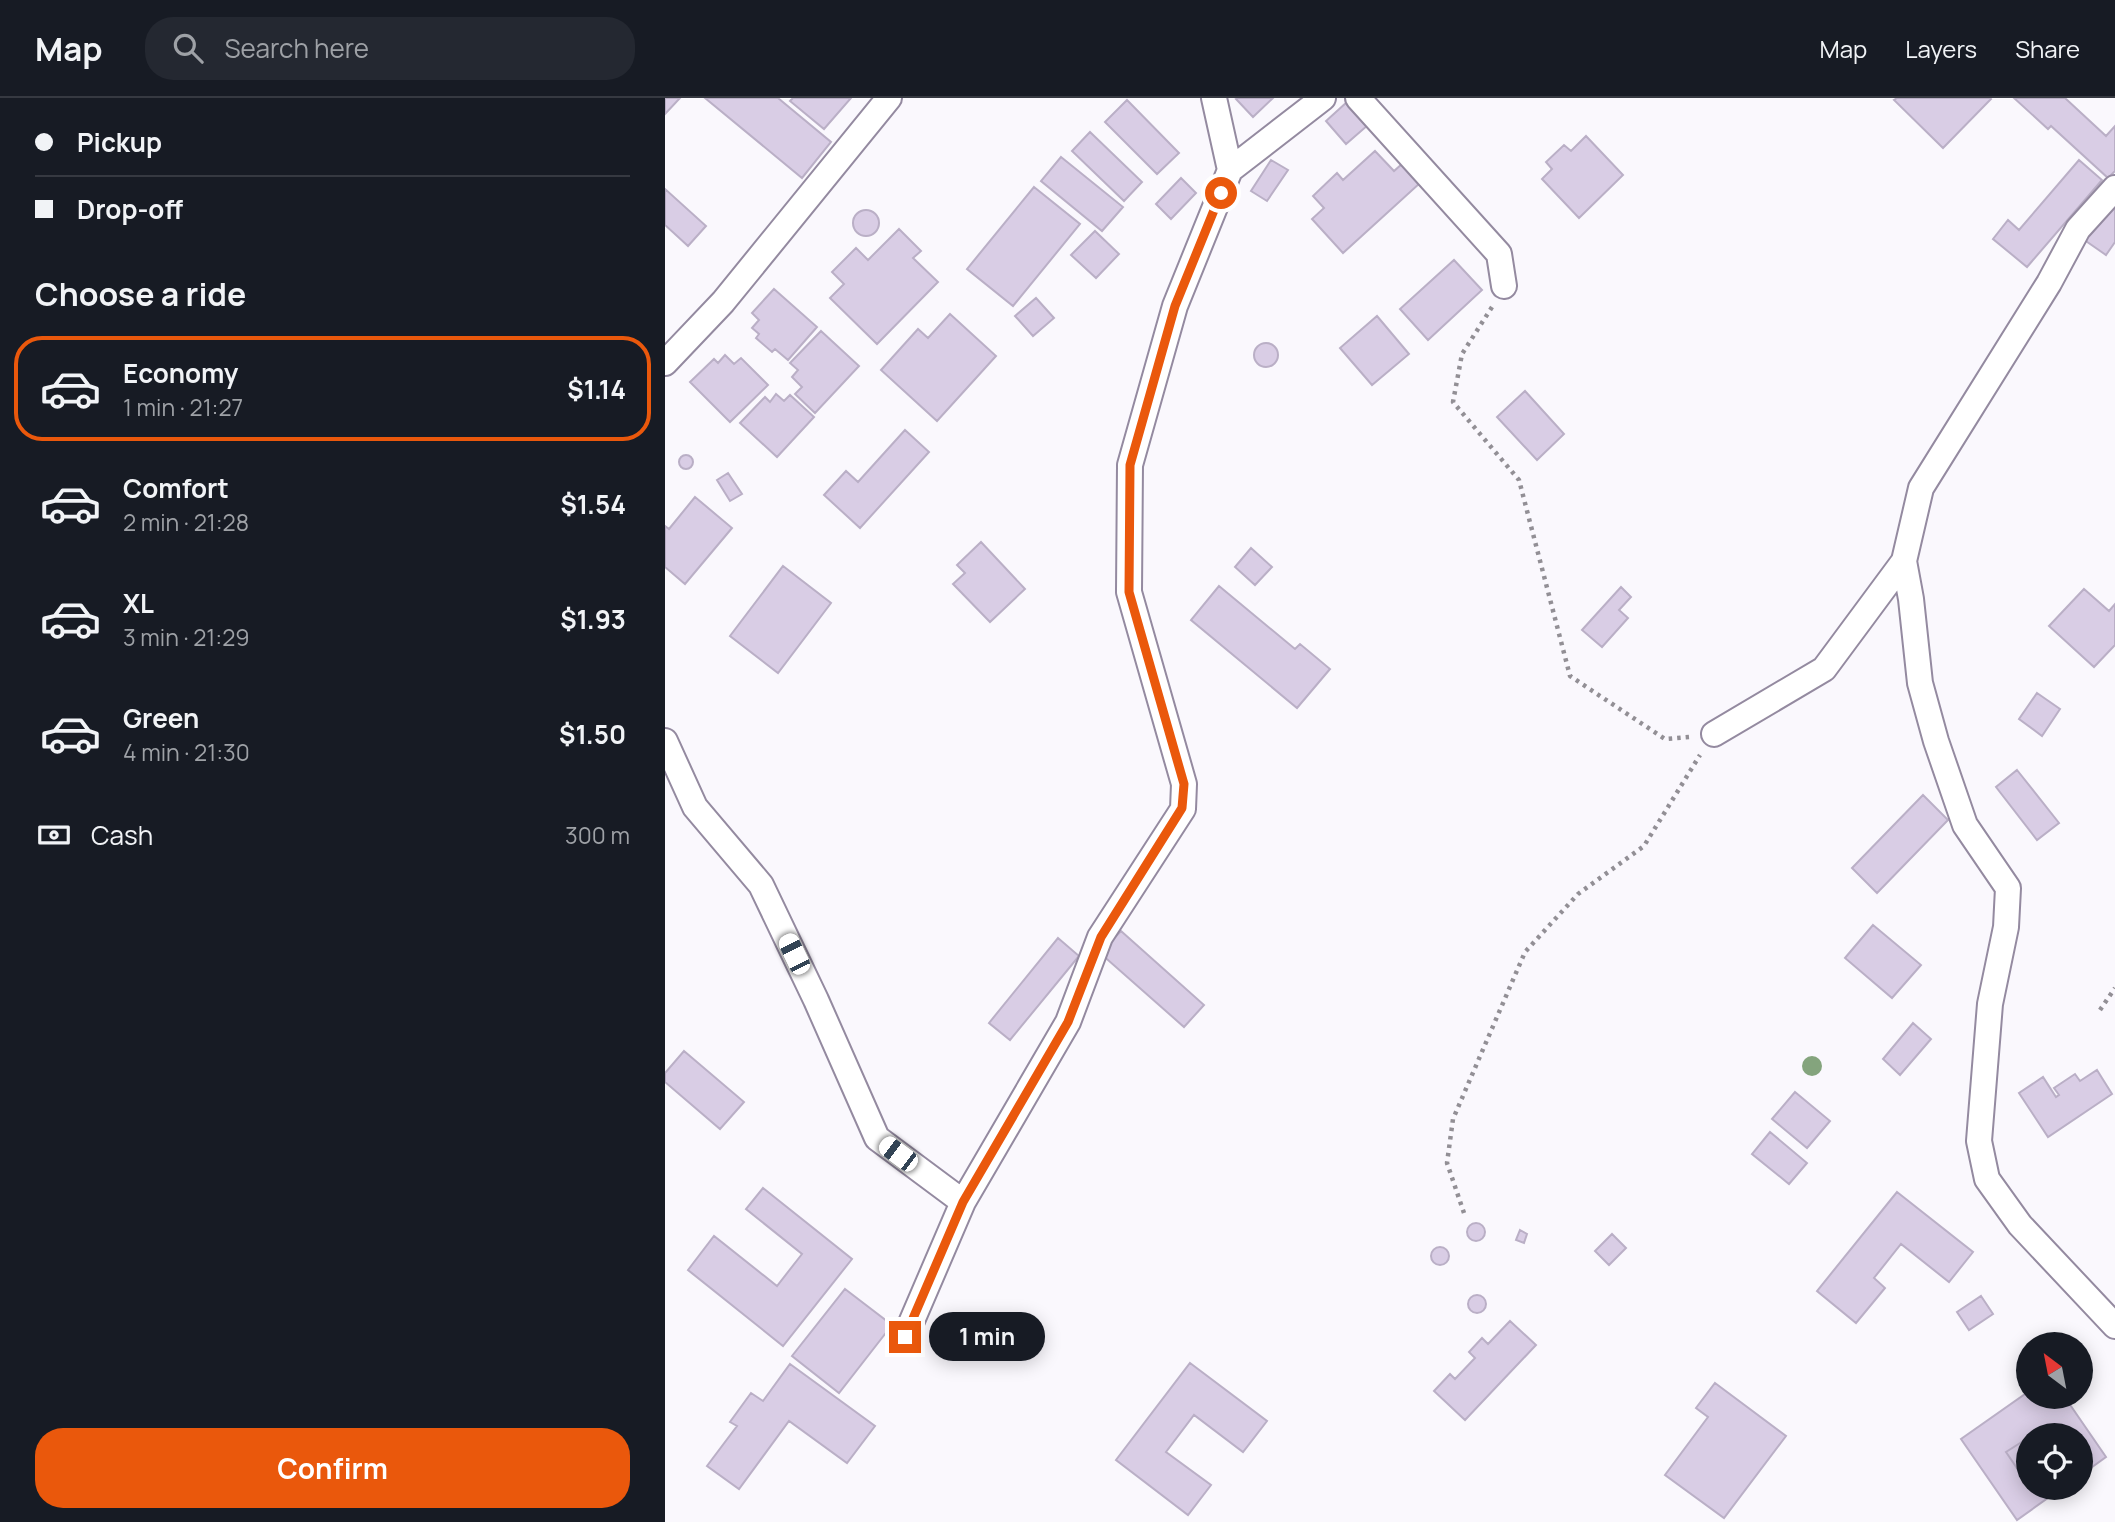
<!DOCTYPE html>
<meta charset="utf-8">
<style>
body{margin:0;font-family:Manrope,sans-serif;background:#242831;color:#f1f3f6;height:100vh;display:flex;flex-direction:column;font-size:26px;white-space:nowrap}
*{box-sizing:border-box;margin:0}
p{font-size:23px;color:#9ea1a6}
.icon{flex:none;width:38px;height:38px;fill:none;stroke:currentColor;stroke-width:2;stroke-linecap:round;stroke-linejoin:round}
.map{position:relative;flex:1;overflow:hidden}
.panel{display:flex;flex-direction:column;background:#171b24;width:665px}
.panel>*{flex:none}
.hud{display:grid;align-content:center;height:154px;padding:0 35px;background:#171b24}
.needle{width:46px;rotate:328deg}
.fabs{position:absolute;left:1351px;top:1234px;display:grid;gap:14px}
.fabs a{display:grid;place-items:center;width:77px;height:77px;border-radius:50%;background:#171b24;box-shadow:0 4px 18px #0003;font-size:35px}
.end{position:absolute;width:32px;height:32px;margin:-16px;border:9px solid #ea580c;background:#fff;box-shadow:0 0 0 4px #fff}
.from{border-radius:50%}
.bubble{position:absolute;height:49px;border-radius:24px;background:#171b24;box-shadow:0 4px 18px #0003;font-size:23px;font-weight:700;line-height:49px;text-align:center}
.car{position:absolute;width:21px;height:42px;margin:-21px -10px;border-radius:9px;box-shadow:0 0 5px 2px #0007;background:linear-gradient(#fff 24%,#345 0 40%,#fff 0 76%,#345 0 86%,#fff 0)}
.hud b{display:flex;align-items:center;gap:24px;height:66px;font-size:26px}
.hud b+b{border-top:2px solid #363941}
.hud i{width:18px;height:18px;background:#f1f3f6}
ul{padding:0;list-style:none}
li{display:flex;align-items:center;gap:21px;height:105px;margin:0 14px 10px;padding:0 21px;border:4px solid transparent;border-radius:28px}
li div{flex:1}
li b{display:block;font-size:26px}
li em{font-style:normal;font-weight:700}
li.selected{border-color:#ea580c}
li>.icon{width:63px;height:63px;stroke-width:1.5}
h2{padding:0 35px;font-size:32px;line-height:84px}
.pay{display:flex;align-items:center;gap:18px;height:77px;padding:0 35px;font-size:26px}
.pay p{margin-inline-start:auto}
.action{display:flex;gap:14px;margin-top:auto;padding:14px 35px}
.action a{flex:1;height:80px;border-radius:28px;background:#ea580c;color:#fff;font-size:28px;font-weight:700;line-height:80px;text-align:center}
header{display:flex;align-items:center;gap:42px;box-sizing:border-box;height:98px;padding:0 35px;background:#171b24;border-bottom:2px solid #363941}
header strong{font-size:33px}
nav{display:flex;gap:38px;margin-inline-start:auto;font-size:24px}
.search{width:490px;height:63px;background:#242831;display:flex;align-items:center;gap:18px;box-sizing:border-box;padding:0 24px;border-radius:28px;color:#9ea1a6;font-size:26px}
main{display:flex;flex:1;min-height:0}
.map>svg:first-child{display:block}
</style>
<header>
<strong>Map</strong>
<div class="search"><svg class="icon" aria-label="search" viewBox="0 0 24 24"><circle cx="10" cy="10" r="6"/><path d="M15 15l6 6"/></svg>Search here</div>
<nav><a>Map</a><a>Layers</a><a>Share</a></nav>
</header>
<main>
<section class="panel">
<div class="hud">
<b><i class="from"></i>Pickup</b>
<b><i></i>Drop-off</b>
</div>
<h2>Choose a ride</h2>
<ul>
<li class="selected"><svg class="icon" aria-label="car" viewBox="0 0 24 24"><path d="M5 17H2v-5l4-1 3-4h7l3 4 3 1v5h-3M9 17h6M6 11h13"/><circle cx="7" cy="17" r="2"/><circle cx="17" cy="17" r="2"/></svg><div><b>Economy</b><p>1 min · 21:27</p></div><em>$1.14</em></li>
<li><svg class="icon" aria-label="car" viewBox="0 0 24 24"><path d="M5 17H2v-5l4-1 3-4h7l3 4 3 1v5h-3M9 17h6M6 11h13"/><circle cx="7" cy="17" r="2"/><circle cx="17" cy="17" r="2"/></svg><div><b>Comfort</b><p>2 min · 21:28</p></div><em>$1.54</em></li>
<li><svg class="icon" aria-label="car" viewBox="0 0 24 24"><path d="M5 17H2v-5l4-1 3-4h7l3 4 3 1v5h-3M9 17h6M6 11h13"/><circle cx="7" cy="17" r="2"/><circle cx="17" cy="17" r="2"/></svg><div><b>XL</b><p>3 min · 21:29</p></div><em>$1.93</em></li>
<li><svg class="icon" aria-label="car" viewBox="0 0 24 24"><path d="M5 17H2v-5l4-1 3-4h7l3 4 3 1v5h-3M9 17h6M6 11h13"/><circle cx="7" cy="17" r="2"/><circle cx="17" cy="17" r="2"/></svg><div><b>Green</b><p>4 min · 21:30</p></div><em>$1.50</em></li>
</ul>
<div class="pay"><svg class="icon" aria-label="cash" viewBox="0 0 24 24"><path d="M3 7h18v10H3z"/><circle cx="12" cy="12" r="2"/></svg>Cash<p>300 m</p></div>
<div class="action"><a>Confirm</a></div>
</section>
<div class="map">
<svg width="1450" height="1424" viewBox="0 0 1450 1424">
<rect width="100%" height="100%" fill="#faf8fd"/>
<!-- building -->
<path fill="#d9cde5" stroke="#baafc6" stroke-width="2" d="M 0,0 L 15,0 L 0,16 Z
M 40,0 L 113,0 L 166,44 L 137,80 Z
M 128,0 L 186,0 L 159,31 L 125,3 Z
M 573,0 L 608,0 L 588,19 L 571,1 Z
M 1232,0 L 1325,0 L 1326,1 L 1278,50 L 1229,2 Z
M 1349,0 L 1400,0 L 1441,38 L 1450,28 L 1450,73 L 1443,80 L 1386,28 L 1383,31 Z
M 462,2 L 514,55 L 492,76 L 440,24 Z
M 682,4 L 703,27 L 681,46 L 661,23 Z
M 425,34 L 477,84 L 459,103 L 407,53 Z
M 921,38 L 958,77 L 914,120 L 877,81 L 887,71 L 881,64 L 899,47 L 906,53 Z
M 710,53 L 729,73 L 737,66 L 755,85 L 678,155 L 647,121 L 659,110 L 648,98 L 672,75 L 678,82 Z
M 396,59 L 458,109 L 437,133 L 376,83 Z
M 606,62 L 623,72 L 602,103 L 586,93 Z
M 1414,62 L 1437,82 L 1362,169 L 1328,141 L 1343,122 L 1354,132 Z
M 516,80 L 531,95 L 506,121 L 491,106 Z
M 369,89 L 415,126 L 348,208 L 302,171 Z
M 0,91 L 41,128 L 23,148 L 0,127 Z
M 1450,96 L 1450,144 L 1441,157 L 1418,141 Z
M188 125a13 13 0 1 1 26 0a13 13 0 1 1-26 0Z
M 234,131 L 256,153 L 248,160 L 273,184 L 212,246 L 165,200 L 179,186 L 167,174 L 191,150 L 203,162 Z
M 430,133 L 454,156 L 431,180 L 406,157 Z
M 789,162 L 817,192 L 763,242 L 735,211 Z
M 109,191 L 152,229 L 123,262 L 110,251 L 107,254 L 91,240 L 94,236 L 87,230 L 94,222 L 87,215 Z
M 371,200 L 389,220 L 368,238 L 350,218 Z
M 285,216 L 331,258 L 272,323 L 216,272 L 253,231 L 263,240 Z
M 712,218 L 744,256 L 707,287 L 675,250 Z
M 156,233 L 194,268 L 150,315 L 130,296 L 137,289 L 127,279 L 133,272 L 125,265 Z
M589 257a12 12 0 1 1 24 0a12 12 0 1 1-24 0Z
M 60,257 L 69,266 L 76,260 L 103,287 L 65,324 L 25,284 L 49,261 L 53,265 Z
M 860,293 L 899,336 L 872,362 L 832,319 Z
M 111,296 L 119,303 L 125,297 L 149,319 L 112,359 L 75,325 L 100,299 L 105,304 Z
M 240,332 L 264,354 L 195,430 L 159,397 L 181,373 L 193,384 Z
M14 364a7 7 0 1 1 14 0a7 7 0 1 1-14 0Z
M 63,375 L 77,396 L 65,403 L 52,382 Z
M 30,399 L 67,430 L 20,486 L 0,469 L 0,428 L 4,431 Z
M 316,444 L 360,491 L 325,524 L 288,486 L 300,475 L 292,467 Z
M 586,450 L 607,469 L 590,487 L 570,469 Z
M 118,468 L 166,505 L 113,575 L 65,538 Z
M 554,488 L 630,551 L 635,546 L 665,571 L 632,610 L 526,522 Z
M 956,489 L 966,499 L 954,512 L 963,520 L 937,549 L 917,532 Z
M 1419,491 L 1444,513 L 1450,506 L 1450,547 L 1429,569 L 1384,528 Z
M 1372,595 L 1395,611 L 1377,638 L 1354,621 Z
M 1352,672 L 1394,725 L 1372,742 L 1331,689 Z
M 1258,697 L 1283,722 L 1212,795 L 1187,770 Z
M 1208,827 L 1256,867 L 1227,900 L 1180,860 Z
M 456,833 L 539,907 L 519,929 L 435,855 Z
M 393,840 L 414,858 L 345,942 L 324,925 Z
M 1248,925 L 1266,941 L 1235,977 L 1218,961 Z
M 19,953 L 79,1004 L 55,1031 L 0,984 L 0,975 Z
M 1432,972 L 1447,996 L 1383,1039 L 1354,995 L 1378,979 L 1391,999 L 1394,997 L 1389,990 L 1410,976 L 1415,983 Z
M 1130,994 L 1165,1023 L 1142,1050 L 1107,1021 Z
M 1105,1034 L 1142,1065 L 1124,1086 L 1087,1056 Z
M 98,1090 L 187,1161 L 118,1248 L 23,1172 L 49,1138 L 112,1188 L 137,1156 L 81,1111 Z
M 1232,1094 L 1308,1154 L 1284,1184 L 1236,1146 L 1209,1180 L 1220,1190 L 1191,1225 L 1152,1193 Z
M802 1134a9 9 0 1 1 18 0a9 9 0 1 1-18 0Z
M 855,1132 L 862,1136 L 859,1145 L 851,1142 Z
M 947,1136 L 961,1150 L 944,1167 L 930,1153 Z
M766 1158a9 9 0 1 1 18 0a9 9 0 1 1-18 0Z
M 180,1191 L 227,1227 L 174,1295 L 127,1258 Z
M803 1206a9 9 0 1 1 18 0a9 9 0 1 1-18 0Z
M 1316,1198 L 1328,1216 L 1304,1232 L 1292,1214 Z
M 845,1223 L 871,1247 L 800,1322 L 769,1293 L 785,1276 L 790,1281 L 810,1260 L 804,1254 L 817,1240 L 823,1246 Z
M 525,1265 L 602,1323 L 578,1354 L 529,1317 L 501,1354 L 546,1387 L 523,1417 L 451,1362 Z
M 125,1266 L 210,1328 L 182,1365 L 124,1323 L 74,1391 L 42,1368 L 72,1328 L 65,1324 L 86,1295 L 98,1303 Z
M 1050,1285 L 1121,1338 L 1059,1420 L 1000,1377 L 1043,1319 L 1031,1310 Z
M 1363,1294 L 1363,1298 L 1399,1298 L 1441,1359 L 1416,1377 L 1416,1337 L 1384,1337 L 1379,1329 L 1367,1337 L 1363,1337 L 1363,1340 L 1341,1354 L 1356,1376 L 1363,1371 L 1363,1390 L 1397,1390 L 1352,1422 L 1296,1341 Z
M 1363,1340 L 1363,1371 L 1356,1376 L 1341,1354 Z"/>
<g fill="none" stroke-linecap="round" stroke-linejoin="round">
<defs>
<path id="minor" d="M 693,0 L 834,156 L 839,188
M 565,72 L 658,0
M 0,265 L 58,204 L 224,0
M 1239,463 L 1246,501 L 1255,585 L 1271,643 L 1300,727 L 1343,790 L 1341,829 L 1325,906 L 1314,1043 L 1322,1081 L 1355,1127 L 1450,1228
M 1049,636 L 1159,571 L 1239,463 L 1256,390 L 1384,185 L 1413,131 L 1450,90
M 0,643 L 30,709 L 96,787 L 151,902 L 212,1040 L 298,1104
M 240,1239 L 298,1104 L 403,924 L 435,839 L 518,711 L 519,686 L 464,494 L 465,367 L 510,208 L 565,72 L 549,0"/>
</defs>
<!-- minor casing -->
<use href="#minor" stroke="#948aa0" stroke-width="28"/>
<!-- path -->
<path stroke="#928f95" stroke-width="4.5" stroke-dasharray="3.5 5" stroke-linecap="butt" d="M 827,209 L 797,256 L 788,304 L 854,382 L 905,578 L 1000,641 L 1024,639
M 1435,912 L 1450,890
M 799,1115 L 782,1065 L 788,1021 L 860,854 L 913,796 L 979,748 L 1035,657"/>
<!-- minor -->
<use href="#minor" stroke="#fff" stroke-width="24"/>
</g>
<!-- trees -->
<circle fill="#84a47d" cx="1147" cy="968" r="10"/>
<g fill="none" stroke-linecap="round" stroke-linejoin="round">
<!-- route -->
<path stroke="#ea580c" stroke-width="9" d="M 240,1239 L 298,1104 L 403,924 L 436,839 L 517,710 L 519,686 L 464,494 L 465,367 L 510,208 L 556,95"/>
</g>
</svg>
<div class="fabs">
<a><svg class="needle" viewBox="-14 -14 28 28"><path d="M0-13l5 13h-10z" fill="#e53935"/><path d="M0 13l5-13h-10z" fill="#9ea1a6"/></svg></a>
<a><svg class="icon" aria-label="locate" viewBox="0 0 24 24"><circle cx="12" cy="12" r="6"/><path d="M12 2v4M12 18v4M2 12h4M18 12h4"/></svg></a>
</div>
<i class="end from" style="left:556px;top:95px"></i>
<i class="end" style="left:240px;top:1239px"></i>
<div class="bubble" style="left:264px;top:1214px;width:116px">1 min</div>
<i class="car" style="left:129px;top:856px;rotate:334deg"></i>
<i class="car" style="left:233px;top:1056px;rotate:307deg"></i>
</div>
</main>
